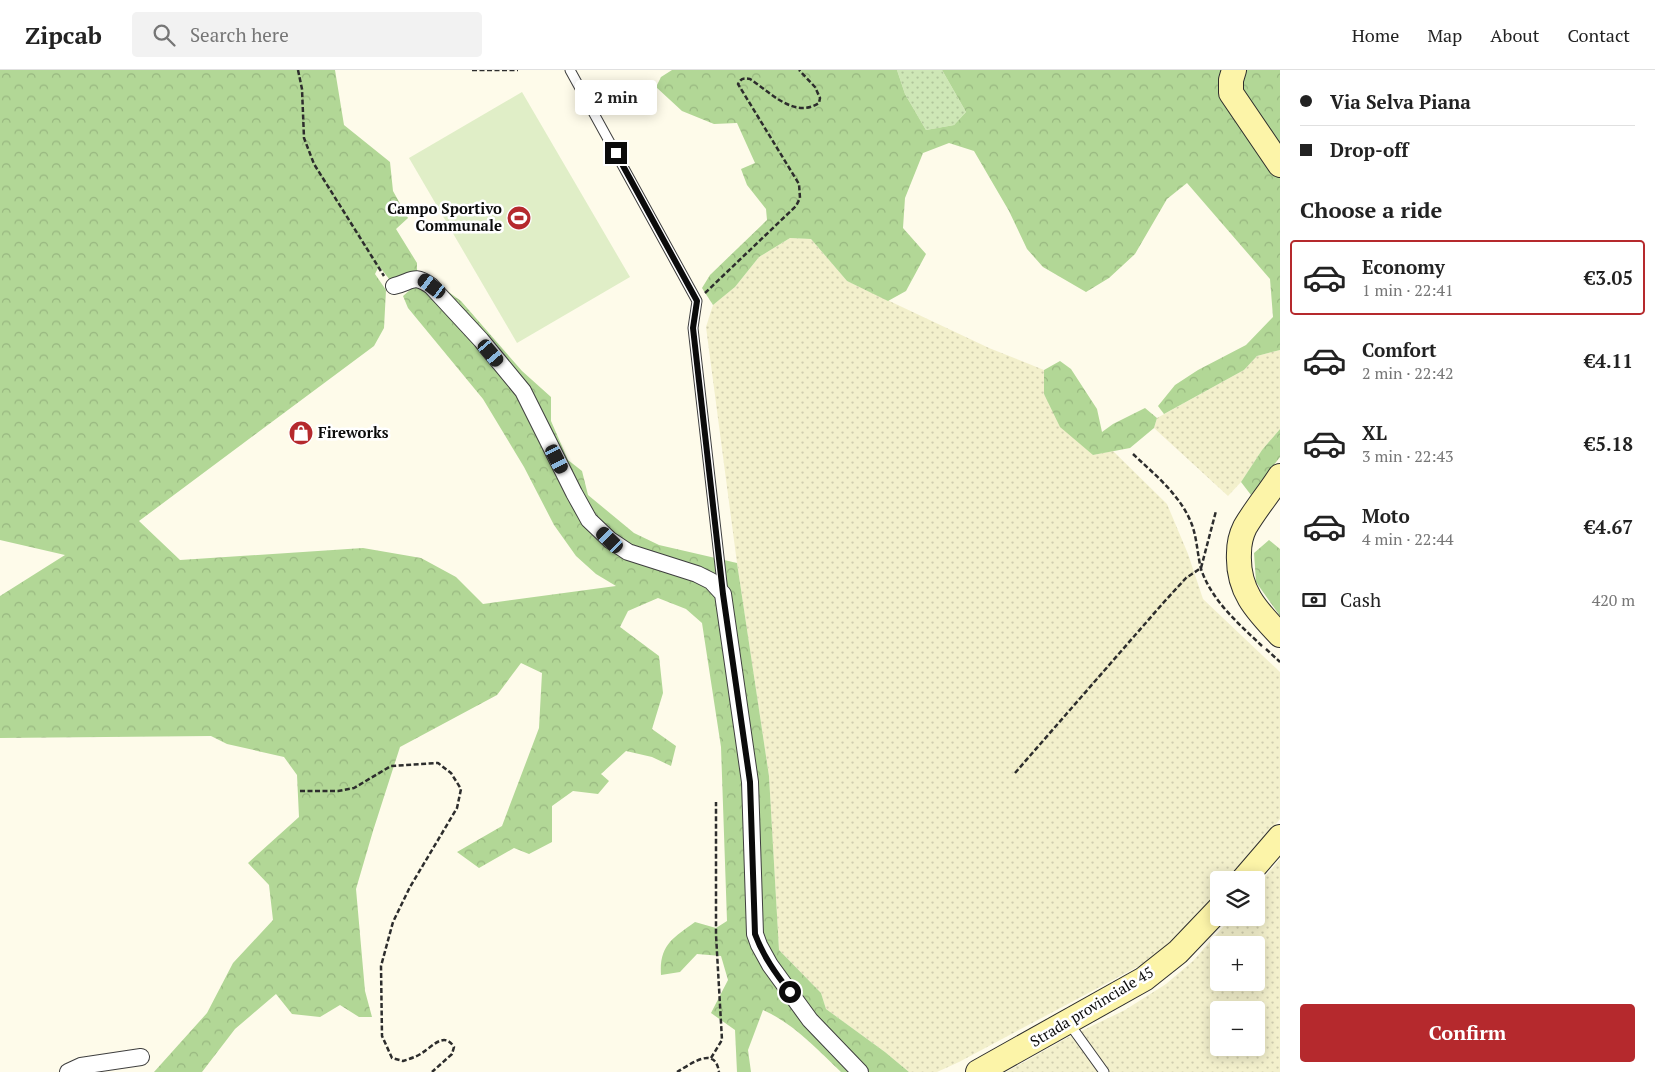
<!DOCTYPE html>
<meta charset="utf-8">
<style>
body{margin:0;font-family:"PT Serif",serif;background:#f2f2f2;color:#222;height:100vh;display:flex;flex-direction:column;font-size:19px;white-space:nowrap}
*{box-sizing:border-box;margin:0}
p{font-size:16px;color:#767676}
.icon{flex:none;width:28px;height:28px;fill:none;stroke:currentColor;stroke-width:2;stroke-linecap:round;stroke-linejoin:round}
.map{position:relative;flex:1;overflow:hidden}
.drawer{display:flex;flex-direction:column;background:#fff;width:375px}
.drawer>*{flex:none}
.guide{display:grid;align-content:center;height:110px;padding:0 20px;background:#fff}
.tools{position:absolute;left:1210px;top:801px;display:grid;gap:10px}
.tools a{display:grid;place-items:center;width:55px;height:55px;border-radius:5px;background:#fff;box-shadow:0 2px 12px #0003;font-size:25px}
.end{position:absolute;width:22px;height:22px;margin:-11px;border:6px solid #0b0b0b;background:#fff;box-shadow:0 0 0 2px #fff}
.from{border-radius:50%}
.bubble{position:absolute;height:35px;border-radius:5px;background:#fff;box-shadow:0 2px 12px #0003;font-size:16px;font-weight:800;line-height:35px;text-align:center}
.car{position:absolute;width:15px;height:30px;margin:-15px -8px;border-radius:6px;box-shadow:0 0 4px 1px #0007;background:linear-gradient(#222 24%,#8ab4d8 0 40%,#222 0 76%,#8ab4d8 0 86%,#222 0)}
.guide b{display:flex;align-items:center;gap:18px;height:48px;font-size:19px}
.guide b+b{border-top:1px solid #e0e0e0}
.guide i{width:12px;height:12px;background:#222}
ul{padding:0;list-style:none}
li{display:flex;align-items:center;gap:15px;height:75px;margin:0 10px 8px;padding:0 10px;border:2px solid transparent;border-radius:5px}
li div{flex:1}
li b{display:block;font-size:19px}
li em{font-style:normal;font-weight:800}
li.active{border-color:#b5292d}
li>.icon{width:45px;height:45px;stroke-width:1.5}
h2{padding:0 20px;font-size:22px;line-height:60px}
.pay{display:flex;align-items:center;gap:12px;height:55px;padding:0 20px;font-size:19px}
.pay p{margin-inline-start:auto}
.action{display:flex;gap:10px;margin-top:auto;padding:10px 20px}
.action a{flex:1;height:58px;border-radius:5px;background:#b5292d;color:#fff;font-size:20px;font-weight:800;line-height:58px;text-align:center}
header{display:flex;align-items:center;gap:30px;box-sizing:border-box;height:70px;padding:0 25px;background:#fff;border-bottom:1px solid #e0e0e0}
header strong{font-size:24px}
nav{display:flex;gap:28px;margin-inline-start:auto;font-size:18px}
.search{width:350px;height:45px;background:#f2f2f2;display:flex;align-items:center;gap:12px;box-sizing:border-box;padding:0 18px;border-radius:5px;color:#767676;font-size:19px}
main{display:flex;flex:1;min-height:0}
.map>svg:first-child{display:block}
</style>
<header>
<strong>Zipcab</strong>
<div class="search"><svg class="icon" aria-label="search" viewBox="0 0 24 24"><circle cx="10" cy="10" r="6"/><path d="M15 15l6 6"/></svg>Search here</div>
<nav><a>Home</a><a>Map</a><a>About</a><a>Contact</a></nav>
</header>
<main>
<div class="map">
<svg width="1280" height="1002" viewBox="0 0 1280 1002">
<defs>
<pattern id="farmland-dots" width="8" height="8" patternUnits="userSpaceOnUse" patternTransform="scale(1.25)"><rect width="8" height="8" fill="#f3f0cc"/><path d="M2 2h.1M6 6h.1" fill="none" stroke="#cfccae" stroke-width="1.8" stroke-linecap="round"/></pattern>
<pattern id="grass-dots" width="8" height="8" patternUnits="userSpaceOnUse" patternTransform="scale(1.25)"><rect width="8" height="8" fill="#cee7b6"/><path d="M2 2h.1M6 6h.1" fill="none" stroke="#b0c59b" stroke-width="1.8" stroke-linecap="round"/></pattern>
<pattern id="forest-crowns" width="20" height="18" patternUnits="userSpaceOnUse" patternTransform="scale(1.25)"><rect width="20" height="18" fill="#b2d796"/><path d="M2 6a3 3 0 1 1 6 0M12 15a3 3 0 1 1 6 0" fill="none" stroke="#98b780"/></pattern>
</defs>
<rect width="100%" height="100%" fill="#fefbea"/>
<!-- farmland -->
<path fill="url(#farmland-dots)" fill-rule="evenodd" d="M 790,168 L 811,169 L 847,211 L 989,278 L 1044,300 L 1044,324 L 1093,385 L 1113,381 L 1167,434 L 1188,484 L 1203,529 L 1280,602 L 1280,749 L 1229,810 L 1219,810 L 1219,822 L 1192,854 L 1154,888 L 959,992 L 937,1002 L 909,1002 L 885,982 L 826,939 L 821,923 L 779,880 L 769,706 L 737,493 L 706,257 L 713,235 L 735,217 L 759,187 Z
M 1280,280 L 1280,359 L 1262,380 L 1241,412 L 1228,426 L 1154,358 L 1157,348 L 1244,300 L 1257,286 Z
M 1280,789 L 1280,1002 L 1006,1002 L 1065,969 L 1125,940 L 1166,914 L 1193,891 L 1231,848 L 1256,848 L 1256,817 ZM 1219,875 L 1256,875 L 1256,912 L 1219,912 ZM 1219,940 L 1256,940 L 1256,978 L 1219,978 Z"/>
<!-- grass -->
<path fill="url(#grass-dots)" d="M 897,0 L 942,0 L 966,42 L 954,55 L 926,60 L 905,24 Z"/>
<!-- forest -->
<path fill="url(#forest-crowns)" d="M 0,0 L 335,0 L 344,55 L 390,92 L 393,121 L 408,148 L 396,159 L 417,193 L 417,202 L 393,214 L 379,196 L 375,204 L 386,220 L 384,258 L 374,276 L 139,451 L 180,490 L 363,478 L 421,488 L 456,507 L 483,534 L 616,516 L 596,504 L 576,486 L 554,455 L 524,397 L 483,329 L 408,238 L 403,226 L 418,213 L 435,212 L 461,231 L 522,301 L 551,327 L 551,351 L 568,390 L 582,401 L 588,425 L 634,463 L 659,475 L 737,493 L 769,706 L 779,880 L 821,923 L 826,939 L 885,982 L 909,1002 L 841,1002 C 818,980 793,953 763,940 L 748,980 L 751,1002 L 737,1002 L 735,960 L 711,943 L 728,910 L 721,886 L 697,884 L 680,902 L 661,905 C 659,875 673,868 695,852 L 716,858 L 727,851 L 721,677 L 702,553 L 686,539 L 658,528 L 628,541 L 620,557 L 659,586 L 663,623 L 652,659 L 676,676 L 671,696 L 652,687 L 626,681 L 601,704 L 609,711 L 598,724 L 573,721 L 552,736 L 552,772 L 529,784 L 514,778 L 479,798 L 457,782 L 502,756 L 539,658 L 542,603 L 521,593 L 497,625 L 400,677 L 373,761 L 356,819 L 365,921 L 372,947 L 359,947 L 340,935 L 320,947 L 292,944 L 276,924 L 235,959 L 202,1002 L 154,1002 L 207,943 L 233,893 L 273,850 L 269,815 L 248,793 L 299,747 L 297,705 L 284,687 L 227,674 L 211,666 L 0,668 L 0,526 L 65,485 L 0,470 Z
M 672,0 L 897,0 L 905,24 L 926,60 L 954,55 L 966,42 L 942,0 L 1280,0 L 1280,280 L 1257,286 L 1244,300 L 1164,344 L 1158,336 L 1175,315 L 1198,300 L 1246,275 L 1273,247 L 1270,209 L 1187,113 L 1167,129 L 1135,184 L 1109,208 L 1086,222 L 1043,197 L 1027,179 L 1009,141 L 974,81 L 949,73 L 923,83 L 905,128 L 903,158 L 926,184 L 906,221 L 888,231 L 847,211 L 811,169 L 790,168 L 759,187 L 735,217 L 713,235 L 702,218 L 710,205 L 767,150 L 766,139 L 747,115 L 741,99 L 755,93 L 737,53 L 714,54 L 682,41 L 656,17 L 661,7 Z
M 1060,291 L 1071,299 L 1097,339 L 1102,362 L 1113,354 L 1145,338 L 1157,348 L 1154,358 L 1130,378 L 1093,385 L 1060,357 L 1044,324 L 1044,300 Z
M 1280,359 L 1280,387 L 1251,425 L 1241,412 L 1262,380 Z
M 1269,470 L 1280,479 L 1280,546 L 1256,512 L 1254,483 Z"/>
<!-- pitch -->
<path fill="#e0eec7" d="M 522,22 L 630,207 L 517,273 L 409,88 Z"/>
<g fill="none" stroke-linecap="round" stroke-linejoin="round">
<defs>
<path id="lane" d="M 570,0 L 697,231 L 693,258 L 723,522
M 1068,952 L 1104,1002"/>
<path id="street" d="M 394,216 C 412,212 413,203 431,216 L 481,270 L 523,321 L 574,423 L 589,450 L 610,470 L 628,482 L 697,504 L 711,511 L 723,524 L 750,712 L 755,864 L 759,875 L 770,895 L 810,950 L 860,1002
M 68,1002 L 81,996 L 141,987"/>
<path id="secondary" d="M 1234,0 L 1231,10 L 1231,23 L 1280,95
M 1280,406 C 1269,423 1255,440 1245,457 C 1241,465 1239,474 1239,483 C 1237,520 1256,540 1280,565
M 1243,810 L 1280,767
M 978,1002 L 1144,909 L 1178,882 L 1219,839"/>
</defs>
<!-- lane casing -->
<use href="#lane" stroke="#3e3e3e" stroke-width="11"/>
<!-- street casing -->
<use href="#street" stroke="#3e3e3e" stroke-width="18"/>
<!-- secondary casing -->
<use href="#secondary" stroke="#2d2d2d" stroke-width="26"/>
<!-- path -->
<path stroke="#2d2d2d" stroke-width="2.5" stroke-dasharray="5 2.5" stroke-linecap="butt" d="M 298,0 L 302,19 L 304,68 L 314,94 L 384,206
M 472,0 L 518,0
M 705,223 L 796,136 L 800,128 L 799,114 L 738,14 C 741,8 744,8 750,9 C 770,22 794,49 819,33 L 820,28 L 815,17 L 799,0
M 1133,384 C 1154,404 1178,423 1190,450 C 1197,465 1197,483 1201,499 C 1212,531 1238,553 1262,576
M 1266,579 L 1280,592
M 1015,703 L 1164,532 L 1186,508 L 1201,498 L 1216,441
M 300,721 L 338,721 L 354,718 L 391,696 L 438,693 L 451,703 L 461,719 L 457,738 L 410,817 L 393,852 L 381,896 L 382,966 L 392,988 L 403,991 C 409,989 416,987 422,983 C 432,977 444,961 454,977 L 452,984 L 432,1002
M 711,988 L 722,970 L 716,865 L 716,732
M 677,1002 C 691,994 715,975 719,1002"/>
<!-- lane -->
<use href="#lane" stroke="#fff" stroke-width="9"/>
<!-- street -->
<use href="#street" stroke="#fff" stroke-width="16"/>
<!-- secondary -->
<use href="#secondary" stroke="#fcf4a8" stroke-width="24"/>
</g>
<g fill="none" stroke-linecap="round" stroke-linejoin="round">
<!-- route -->
<path stroke="#0b0b0b" stroke-width="6" d="M 616,83 L 697,231 L 693,258 L 723,524 L 750,712 L 755,864 C 763,886 776,904 790,922"/>
</g>
<!-- icons -->
<defs>
<symbol id="stadium-disc" viewBox="-11 -11 22 22"><circle r="9.5" fill="#b5292d" stroke="#fff"/><path d="M0-5a6.5 5 0 1 0 0 10a6.5 5 0 1 0 0-10ZM-3.5-1.8h7v3.6h-7Z" fill="#fff"/></symbol>
<symbol id="shop-disc" viewBox="-11 -11 22 22"><circle r="9.5" fill="#b5292d" stroke="#fff"/><path d="M-5-2.5h2.3a2.7 3.5 0 0 1 5.4 0H5L5.5 6h-11ZM-1.5-2.5h3a1.5 2.3 0 0 0-3 0Z" fill="#fff"/></symbol>
</defs>
<g fill-rule="evenodd">
<use href="#stadium-disc" x="505" y="134" width="28" height="28"/>
<use href="#shop-disc" x="287" y="349" width="28" height="28"/>
</g>
<g text-anchor="middle" stroke-width="5" stroke-linejoin="round" paint-order="stroke">
<!-- poi labels -->
<g font-size="15" font-weight="bold" fill="#0b0b0b" stroke="#fff" text-anchor="end">
<text x="502" y="144">Campo Sportivo<tspan x="502" dy="17">Communale</tspan></text>
<text x="318" y="368" text-anchor="start">Fireworks</text>
</g>
<!-- street labels -->
<g font-size="15" fill="#0b0b0b" stroke="#fff">
<text transform="translate(1092 937) rotate(-31)" y="5">Strada provinciale 45</text>
</g>
</g>
</svg>
<div class="tools">
<a><svg class="icon" aria-label="layers" viewBox="0 0 24 24"><path d="M12 4l9 5-9 5-9-5zM3 14l9 5 9-5"/></svg></a>
<a>+</a>
<a>−</a>
</div>
<i class="end from" style="left:790px;top:922px"></i>
<i class="end" style="left:616px;top:83px"></i>
<div class="bubble" style="left:575px;top:10px;width:82px">2 min</div>
<i class="car" style="left:432px;top:216px;rotate:307deg"></i>
<i class="car" style="left:491px;top:283px;rotate:140deg"></i>
<i class="car" style="left:557px;top:389px;rotate:153deg"></i>
<i class="car" style="left:610px;top:470px;rotate:314deg"></i>
</div>
<section class="drawer">
<div class="guide">
<b><i class="from"></i>Via Selva Piana</b>
<b><i></i>Drop-off</b>
</div>
<h2>Choose a ride</h2>
<ul>
<li class="active"><svg class="icon" aria-label="car" viewBox="0 0 24 24"><path d="M5 17H2v-5l4-1 3-4h7l3 4 3 1v5h-3M9 17h6M6 11h13"/><circle cx="7" cy="17" r="2"/><circle cx="17" cy="17" r="2"/></svg><div><b>Economy</b><p>1 min · 22:41</p></div><em>€3.05</em></li>
<li><svg class="icon" aria-label="car" viewBox="0 0 24 24"><path d="M5 17H2v-5l4-1 3-4h7l3 4 3 1v5h-3M9 17h6M6 11h13"/><circle cx="7" cy="17" r="2"/><circle cx="17" cy="17" r="2"/></svg><div><b>Comfort</b><p>2 min · 22:42</p></div><em>€4.11</em></li>
<li><svg class="icon" aria-label="car" viewBox="0 0 24 24"><path d="M5 17H2v-5l4-1 3-4h7l3 4 3 1v5h-3M9 17h6M6 11h13"/><circle cx="7" cy="17" r="2"/><circle cx="17" cy="17" r="2"/></svg><div><b>XL</b><p>3 min · 22:43</p></div><em>€5.18</em></li>
<li><svg class="icon" aria-label="car" viewBox="0 0 24 24"><path d="M5 17H2v-5l4-1 3-4h7l3 4 3 1v5h-3M9 17h6M6 11h13"/><circle cx="7" cy="17" r="2"/><circle cx="17" cy="17" r="2"/></svg><div><b>Moto</b><p>4 min · 22:44</p></div><em>€4.67</em></li>
</ul>
<div class="pay"><svg class="icon" aria-label="cash" viewBox="0 0 24 24"><path d="M3 7h18v10H3z"/><circle cx="12" cy="12" r="2"/></svg>Cash<p>420 m</p></div>
<div class="action"><a>Confirm</a></div>
</section>
</main>
